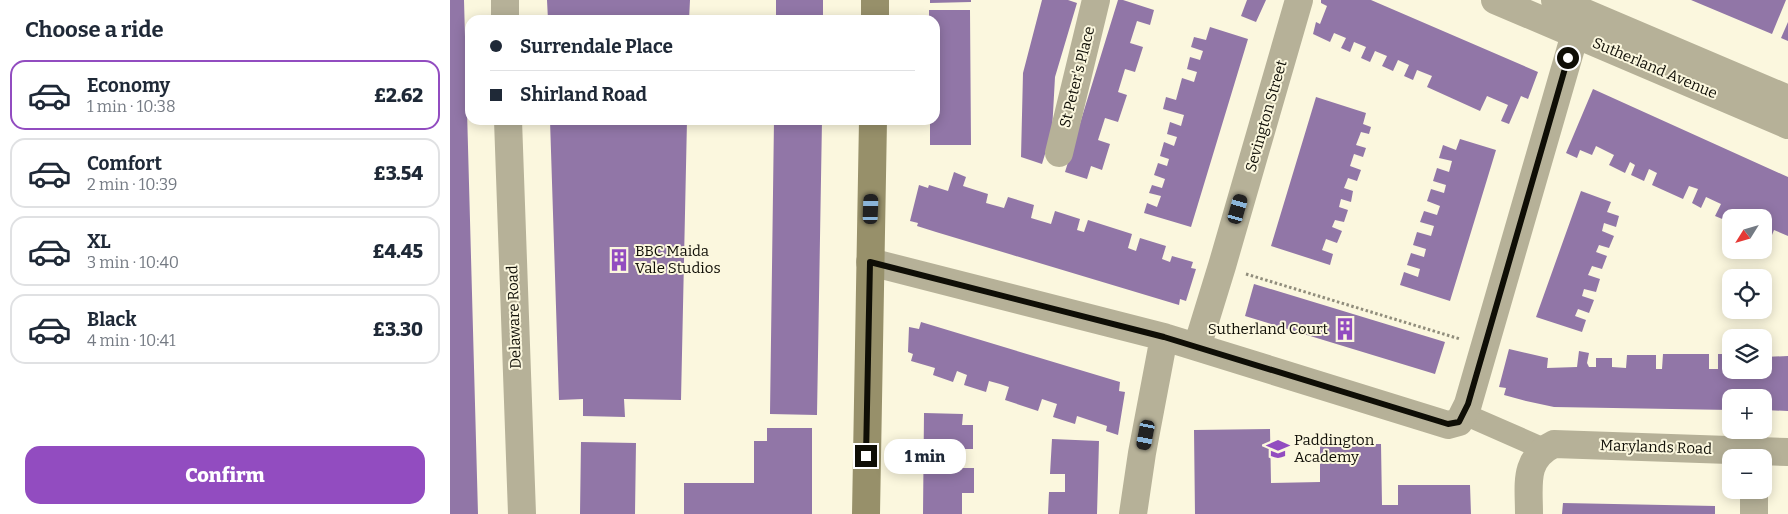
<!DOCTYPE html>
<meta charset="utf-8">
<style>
body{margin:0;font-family:Bitter,serif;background:#f2f2f3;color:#1f2937;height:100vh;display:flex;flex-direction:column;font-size:19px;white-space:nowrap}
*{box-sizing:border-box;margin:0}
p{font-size:16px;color:#747a83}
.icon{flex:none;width:28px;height:28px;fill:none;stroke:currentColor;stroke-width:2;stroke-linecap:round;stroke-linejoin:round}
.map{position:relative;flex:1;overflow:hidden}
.side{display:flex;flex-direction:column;background:#fff;width:450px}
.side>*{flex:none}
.top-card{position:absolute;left:15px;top:15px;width:475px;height:110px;border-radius:15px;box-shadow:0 2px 12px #0003;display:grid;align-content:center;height:110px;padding:0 25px;background:#fff}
.needle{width:32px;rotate:233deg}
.controls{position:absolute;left:1272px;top:209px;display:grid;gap:10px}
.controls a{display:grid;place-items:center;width:50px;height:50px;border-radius:10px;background:#fff;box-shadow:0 2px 12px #0003;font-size:25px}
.end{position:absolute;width:22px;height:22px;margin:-11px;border:6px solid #0f0e06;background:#fff;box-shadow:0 0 0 2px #fff}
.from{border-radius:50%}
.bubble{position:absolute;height:35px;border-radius:15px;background:#fff;box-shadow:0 2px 12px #0003;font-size:16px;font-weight:800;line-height:35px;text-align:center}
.car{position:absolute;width:15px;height:30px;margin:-15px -8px;border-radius:6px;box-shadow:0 0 4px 1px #0007;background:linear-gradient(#222 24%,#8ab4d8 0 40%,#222 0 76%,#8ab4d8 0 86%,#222 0)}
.top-card b{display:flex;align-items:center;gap:18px;height:48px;font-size:19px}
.top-card b+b{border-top:1px solid #e0e1e3}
.top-card i{width:12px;height:12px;background:#1f2937}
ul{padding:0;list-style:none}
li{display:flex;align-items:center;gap:15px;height:70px;margin:0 10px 8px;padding:0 15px;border:2px solid #e0e1e3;border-radius:15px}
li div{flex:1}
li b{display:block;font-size:19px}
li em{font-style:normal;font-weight:800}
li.active{border-color:#924cc0}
li>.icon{width:45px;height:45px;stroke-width:1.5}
h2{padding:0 25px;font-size:22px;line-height:60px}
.button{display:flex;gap:10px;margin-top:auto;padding:10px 25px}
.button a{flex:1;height:58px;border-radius:15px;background:#924cc0;color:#fff;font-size:20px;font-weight:800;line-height:58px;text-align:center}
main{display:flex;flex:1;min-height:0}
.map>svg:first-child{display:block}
</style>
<main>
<section class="side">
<h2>Choose a ride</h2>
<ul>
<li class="active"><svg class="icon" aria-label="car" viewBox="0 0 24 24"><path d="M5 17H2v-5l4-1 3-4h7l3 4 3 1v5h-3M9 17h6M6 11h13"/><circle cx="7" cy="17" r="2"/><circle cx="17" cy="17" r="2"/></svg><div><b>Economy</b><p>1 min · 10:38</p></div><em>£2.62</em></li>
<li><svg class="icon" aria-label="car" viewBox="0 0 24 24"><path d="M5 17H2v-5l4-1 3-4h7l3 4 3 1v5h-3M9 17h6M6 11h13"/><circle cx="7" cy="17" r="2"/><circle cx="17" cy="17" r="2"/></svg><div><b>Comfort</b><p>2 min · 10:39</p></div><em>£3.54</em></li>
<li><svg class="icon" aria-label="car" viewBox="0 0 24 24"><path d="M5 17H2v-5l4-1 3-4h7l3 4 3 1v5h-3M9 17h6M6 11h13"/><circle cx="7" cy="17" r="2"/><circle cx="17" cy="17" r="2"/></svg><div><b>XL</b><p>3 min · 10:40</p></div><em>£4.45</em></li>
<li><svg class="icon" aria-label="car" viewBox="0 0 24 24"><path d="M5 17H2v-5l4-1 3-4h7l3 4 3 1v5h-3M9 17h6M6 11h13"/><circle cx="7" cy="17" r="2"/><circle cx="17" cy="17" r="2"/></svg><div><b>Black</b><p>4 min · 10:41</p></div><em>£3.30</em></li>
</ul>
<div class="button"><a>Confirm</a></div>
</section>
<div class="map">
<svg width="1338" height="514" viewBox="0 0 1338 514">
<rect width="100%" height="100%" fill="#fbf7de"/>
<!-- building -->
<path fill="#9176a7" d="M 0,0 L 14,0 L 28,514 L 0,514 Z
M 97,0 L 240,0 L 239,20 L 98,20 Z
M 326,0 L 373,0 L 373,20 L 326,20 Z
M 480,0 L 521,0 L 521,2 L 480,3 Z
M 592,0 L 618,0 L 627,3 L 605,77 L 602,131 L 592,164 L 571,157 L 573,73 Z
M 668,0 L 673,0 L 704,10 L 700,25 L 687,21 L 680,43 L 693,47 L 685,72 L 675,69 L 668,92 L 677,95 L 668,122 L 655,118 L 648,140 L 660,144 L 652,170 L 641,166 L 637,179 L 615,172 Z
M 797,0 L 816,0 L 806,22 L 791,16 Z
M 871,0 L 921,0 L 1088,72 L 1078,99 L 1071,96 L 1059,124 L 1051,121 L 1058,105 L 1037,96 L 1030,111 L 977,87 L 982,76 L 967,70 L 963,80 L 954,76 L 959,65 L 948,60 L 943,71 L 932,66 L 937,56 L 925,51 L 920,62 L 911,58 L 916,47 L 904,42 L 900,52 L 891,48 L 896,38 L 884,33 L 880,42 L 863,34 L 866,22 L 870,24 L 877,6 L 871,3 Z
M 1241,0 L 1336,0 L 1322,34 Z
M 479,10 L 520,10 L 521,145 L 480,145 L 480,120 L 485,120 L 485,20 L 479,20 Z
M 1338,22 L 1338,41 L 1331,38 Z
M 760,27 L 798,39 L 741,227 L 694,213 L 697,203 L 707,207 L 711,196 L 699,193 L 702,185 L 712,188 L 715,179 L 704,175 L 708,163 L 717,166 L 719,159 L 710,156 L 714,142 L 724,146 L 727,137 L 717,134 L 720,122 L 731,126 L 734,115 L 713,109 L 716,97 L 726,100 L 732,78 L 744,82 L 747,72 L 737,69 L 740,57 L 750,60 L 753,51 L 741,47 L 744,37 L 756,40 Z
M 1143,89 L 1338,177 L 1338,236 L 1324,230 L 1320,240 L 1314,237 L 1314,218 L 1291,218 L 1292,215 L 1282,211 L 1277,221 L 1265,216 L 1271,204 L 1256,197 L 1251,208 L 1242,203 L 1248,189 L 1239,186 L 1233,199 L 1202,185 L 1207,173 L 1199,169 L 1194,181 L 1181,175 L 1185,165 L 1180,162 L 1175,173 L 1159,165 L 1164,155 L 1146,146 L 1142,155 L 1130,150 L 1127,158 L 1116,153 Z
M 866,97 L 916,113 L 913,124 L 921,127 L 919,134 L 911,132 L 906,145 L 916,148 L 913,157 L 904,154 L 900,166 L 911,170 L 907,181 L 898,178 L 894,188 L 903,191 L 901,202 L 891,199 L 889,207 L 898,210 L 894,222 L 885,220 L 882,227 L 892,231 L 887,243 L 876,239 L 872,250 L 883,254 L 880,265 L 821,246 Z
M 100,120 L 237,120 L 231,400 L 174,399 L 175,417 L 133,416 L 133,399 L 109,400 Z
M 324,120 L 372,120 L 367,415 L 320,414 Z
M 1010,139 L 1046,150 L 1000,301 L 950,285 L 954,272 L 968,277 L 970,269 L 957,265 L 961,253 L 974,257 L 976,249 L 963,245 L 967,232 L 981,236 L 984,226 L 970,222 L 974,211 L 987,215 L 990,206 L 977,201 L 981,189 L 994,193 L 996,185 L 983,181 L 987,168 L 999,172 L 1002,161 L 989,158 L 993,145 L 1006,150 Z
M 504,172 L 516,177 L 513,186 L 538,194 L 536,203 L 554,208 L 558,197 L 584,205 L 581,218 L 601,224 L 605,211 L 630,219 L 627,230 L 634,232 L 638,220 L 682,234 L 678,248 L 686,251 L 690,238 L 716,246 L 712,259 L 720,262 L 722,256 L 743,262 L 741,268 L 746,269 L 736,301 L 730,299 L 729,305 L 486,232 L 467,226 L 468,223 L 460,221 L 469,185 L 478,188 L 479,185 L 498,191 Z
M 1131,191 L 1161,202 L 1157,212 L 1169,216 L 1166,227 L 1154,223 L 1152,231 L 1164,236 L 1159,248 L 1149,245 L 1146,252 L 1157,256 L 1152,269 L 1142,266 L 1138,275 L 1150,279 L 1146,292 L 1134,289 L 1132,296 L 1144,300 L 1139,313 L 1128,309 L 1125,316 L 1136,320 L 1132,332 L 1086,317 Z
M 804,284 L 995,342 L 985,374 L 795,316 Z
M 471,322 L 670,382 L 669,391 L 675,392 L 668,435 L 656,431 L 657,426 L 627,416 L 625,424 L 603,417 L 607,404 L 592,399 L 588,411 L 555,400 L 559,387 L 550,384 L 539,381 L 536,392 L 514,385 L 517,375 L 507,371 L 503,382 L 483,375 L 485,368 L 461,361 L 463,354 L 458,352 L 459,327 L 469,329 Z
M 1059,349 L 1098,358 L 1097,368 L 1127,367 L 1129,351 L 1139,353 L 1137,363 L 1139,367 L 1146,367 L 1146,358 L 1162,358 L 1162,367 L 1176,368 L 1177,355 L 1206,355 L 1206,369 L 1212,369 L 1213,354 L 1259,354 L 1259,369 L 1268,369 L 1268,354 L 1281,354 L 1281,370 L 1312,371 L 1314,370 L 1314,357 L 1338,356 L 1338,411 L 1314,410 L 1314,398 L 1281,398 L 1281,410 L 1104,407 L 1076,401 L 1054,395 L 1056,388 L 1049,387 Z
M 474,413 L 513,414 L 512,425 L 523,425 L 523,449 L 511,449 L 511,468 L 524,468 L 524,493 L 512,493 L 512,514 L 473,514 Z
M 317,428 L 362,428 L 362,514 L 234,514 L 234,483 L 304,483 L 304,441 L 317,441 Z
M 820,429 L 821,483 L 870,482 L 870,444 L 931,444 L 932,505 L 948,505 L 948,485 L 1020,485 L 1021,514 L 745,514 L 744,430 Z
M 602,439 L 649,441 L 647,514 L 598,514 L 599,492 L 615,492 L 615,474 L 600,474 Z
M 131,442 L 186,443 L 185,514 L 130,514 Z
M 1113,503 L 1265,506 L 1265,514 L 1112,514 Z"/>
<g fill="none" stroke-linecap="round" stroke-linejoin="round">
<!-- path -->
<path stroke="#908d7c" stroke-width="3" stroke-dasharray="2.5 2.5" stroke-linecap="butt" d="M 796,274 L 1010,339"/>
<!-- pedestrian -->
<path stroke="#b6b198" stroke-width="22" d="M 1014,414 L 1094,449"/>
<!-- minor -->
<path stroke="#b6b198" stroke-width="28" d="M 55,0 L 55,20
M 58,120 L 72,514
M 609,153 L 646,0
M 420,262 L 714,337 L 998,425 L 1009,422 L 1018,404 L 1125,34 L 1134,13
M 747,347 L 772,266 L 849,0
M 1304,490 L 1304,514
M 683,514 L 692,453 L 714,337
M 1079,514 C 1079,484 1073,459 1104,444 L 1338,452"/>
<!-- tertiary -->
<path stroke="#b6b198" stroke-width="28" d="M 1045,0 L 1338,125
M 1105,0 L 1338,99"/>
<!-- secondary -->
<path stroke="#97906a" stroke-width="28" d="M 425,20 L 425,0
M 416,514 L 423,120"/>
</g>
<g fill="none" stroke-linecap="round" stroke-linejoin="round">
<!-- route -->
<path stroke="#0f0e06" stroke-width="6" d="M 416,456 L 420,262 L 714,337 L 998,424 L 1009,422 L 1018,404 L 1118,58"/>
</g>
<!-- icons -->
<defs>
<symbol id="building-bare" viewBox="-9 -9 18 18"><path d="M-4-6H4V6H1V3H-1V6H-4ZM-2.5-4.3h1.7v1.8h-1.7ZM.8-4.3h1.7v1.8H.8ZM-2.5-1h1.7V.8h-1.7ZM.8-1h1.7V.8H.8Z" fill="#924cc0" stroke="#fbf7de" stroke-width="2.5" paint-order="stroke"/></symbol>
<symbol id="school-bare" viewBox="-9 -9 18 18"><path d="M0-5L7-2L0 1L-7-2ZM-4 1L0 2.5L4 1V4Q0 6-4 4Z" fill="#924cc0" stroke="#fbf7de" stroke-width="2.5" paint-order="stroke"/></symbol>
</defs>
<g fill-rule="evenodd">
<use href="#building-bare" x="153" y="244" width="32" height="32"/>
<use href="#building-bare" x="879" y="313" width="32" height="32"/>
<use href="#school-bare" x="812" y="433" width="32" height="32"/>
</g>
<g text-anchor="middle" stroke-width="4" stroke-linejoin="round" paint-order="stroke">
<!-- street labels -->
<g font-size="15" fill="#0f0e06" stroke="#fbf7de">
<text transform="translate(1205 68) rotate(23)" y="5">Sutherland Avenue</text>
<text transform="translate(627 77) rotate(-76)" y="5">St Peter's Place</text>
<text transform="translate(816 116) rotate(-74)" y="5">Sevington Street</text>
<text transform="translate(64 317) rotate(-92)" y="5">Delaware Road</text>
<text transform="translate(1206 447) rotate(2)" y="5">Marylands Road</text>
</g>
<!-- poi labels -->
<g font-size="15" fill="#0f0e06" stroke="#fbf7de" text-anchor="start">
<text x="185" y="256">BBC Maida<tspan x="185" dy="17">Vale Studios</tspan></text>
<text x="878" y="334" text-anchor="end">Sutherland Court</text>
<text x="844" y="445">Paddington<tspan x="844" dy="17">Academy</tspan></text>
</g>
</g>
</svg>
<div class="controls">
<a><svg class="needle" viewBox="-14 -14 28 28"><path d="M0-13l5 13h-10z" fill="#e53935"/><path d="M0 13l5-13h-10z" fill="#747a83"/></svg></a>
<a><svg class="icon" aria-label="locate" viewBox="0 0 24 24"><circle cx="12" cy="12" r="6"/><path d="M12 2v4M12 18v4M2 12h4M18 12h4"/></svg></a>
<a><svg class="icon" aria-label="layers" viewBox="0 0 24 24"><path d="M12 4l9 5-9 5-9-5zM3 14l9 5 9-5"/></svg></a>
<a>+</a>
<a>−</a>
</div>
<i class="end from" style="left:1118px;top:58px"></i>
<i class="end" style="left:416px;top:456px"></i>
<div class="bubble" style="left:434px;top:439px;width:82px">1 min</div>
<i class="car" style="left:421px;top:209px;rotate:2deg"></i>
<i class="car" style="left:788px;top:209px;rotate:16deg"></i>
<i class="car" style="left:696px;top:435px;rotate:191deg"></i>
<div class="top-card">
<b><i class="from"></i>Surrendale Place</b>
<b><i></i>Shirland Road</b>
</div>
</div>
</main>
